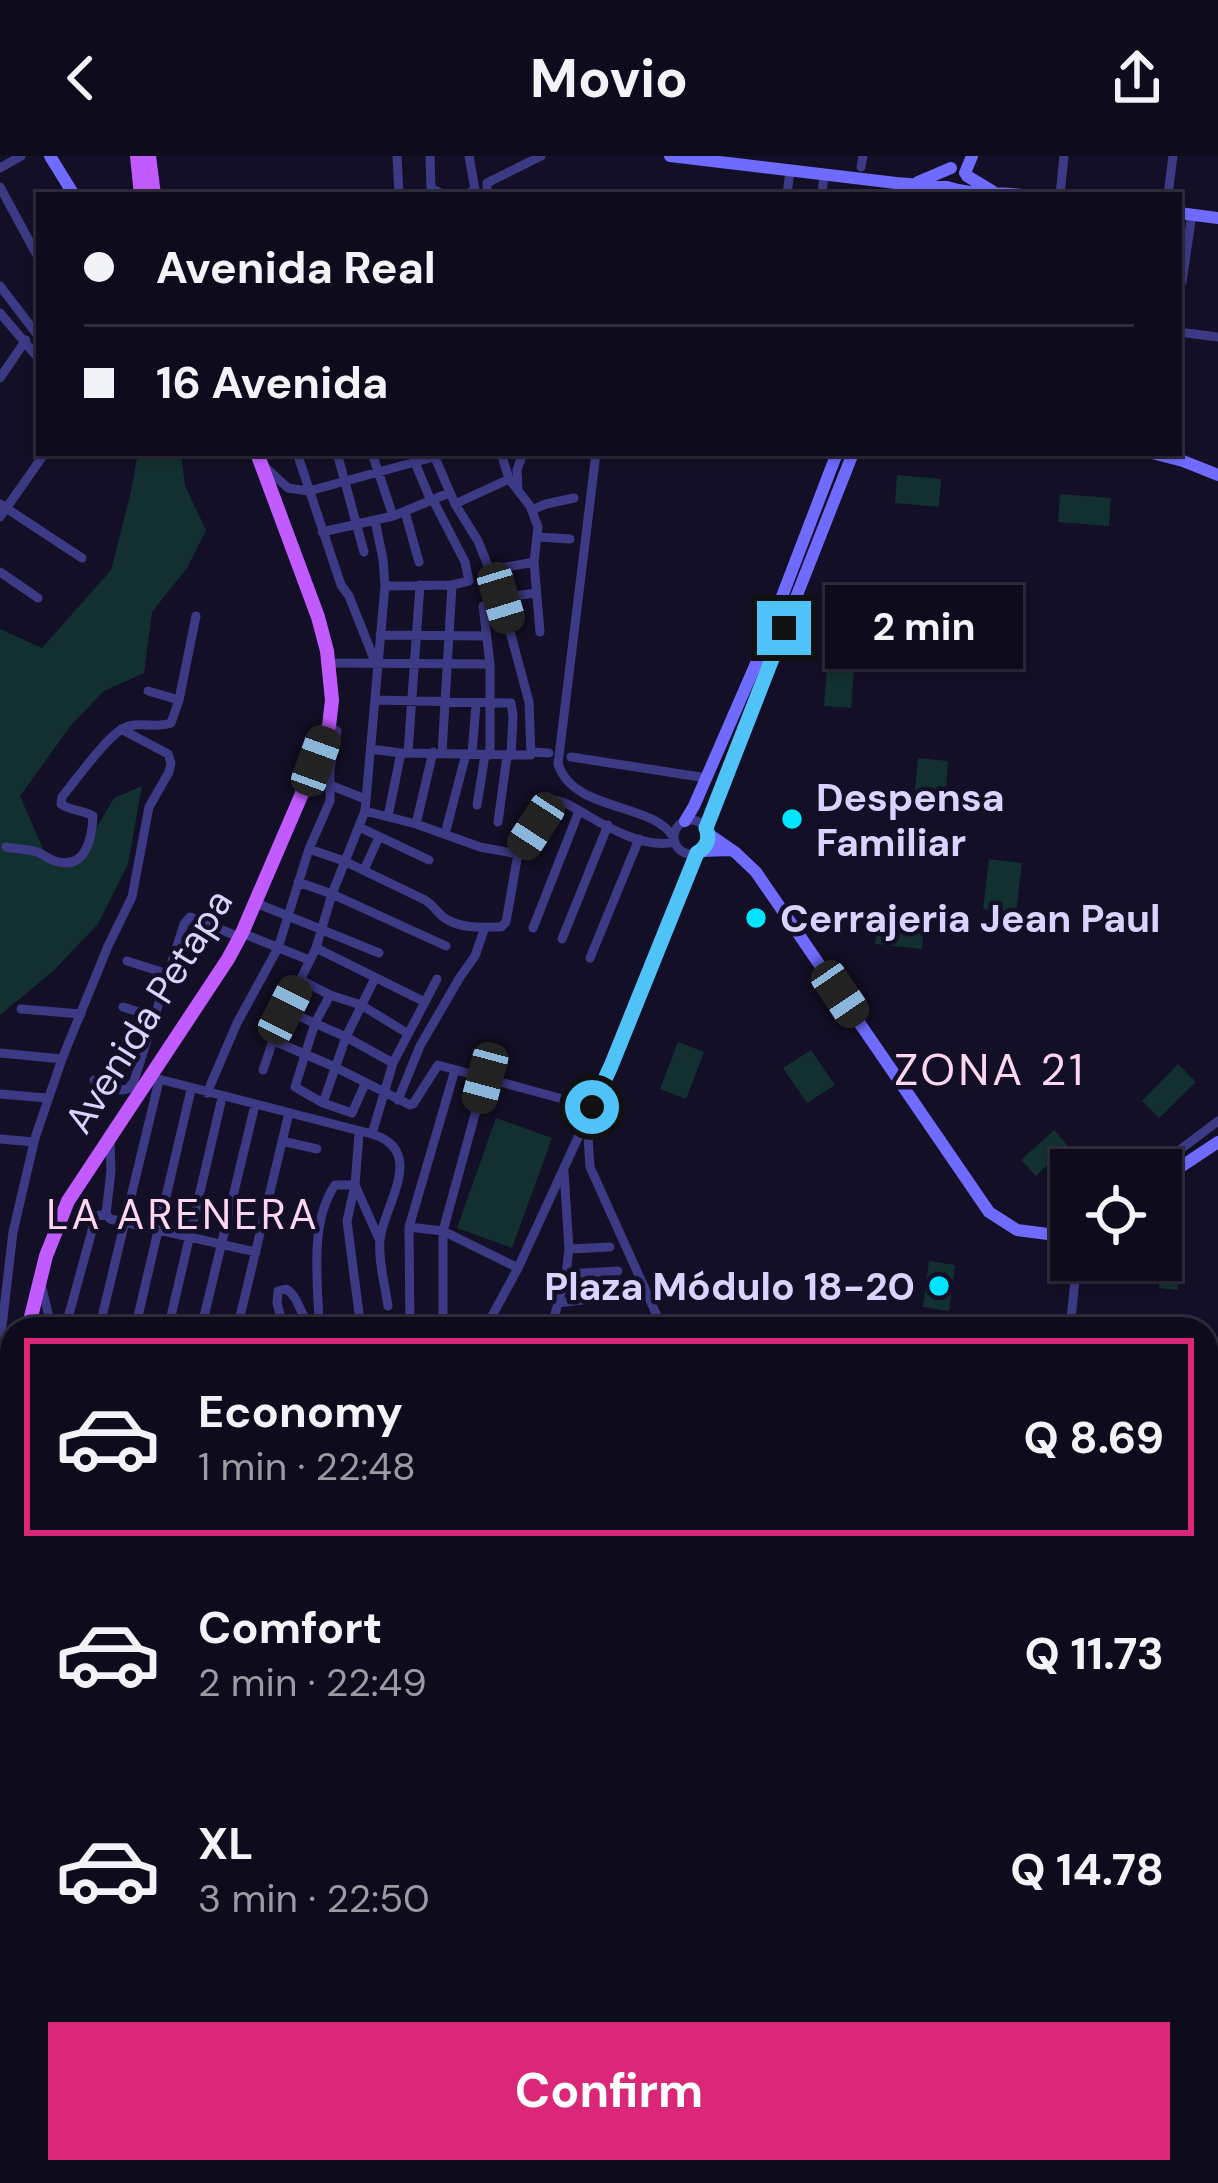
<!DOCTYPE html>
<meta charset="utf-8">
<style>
body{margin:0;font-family:"DM Sans",sans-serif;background:#1c1929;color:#f1f3f6;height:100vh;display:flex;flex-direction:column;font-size:45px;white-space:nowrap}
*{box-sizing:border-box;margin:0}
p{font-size:39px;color:#9b9ba3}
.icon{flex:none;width:66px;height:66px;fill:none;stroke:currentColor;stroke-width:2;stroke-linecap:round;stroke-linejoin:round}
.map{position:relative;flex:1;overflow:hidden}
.panel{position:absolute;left:0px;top:1161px;width:1218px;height:867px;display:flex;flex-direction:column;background:#0e0b1c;border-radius:36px 36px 0 0;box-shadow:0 3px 9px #0004,0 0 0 3px #2e2b3b}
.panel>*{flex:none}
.top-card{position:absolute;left:36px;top:36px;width:1146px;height:264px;border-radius:0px;box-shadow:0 3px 9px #0004,0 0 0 3px #2e2b3b;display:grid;align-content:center;height:264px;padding:0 48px;background:#0e0b1c}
.fabs{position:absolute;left:1050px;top:993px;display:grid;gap:24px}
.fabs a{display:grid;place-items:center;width:132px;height:132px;border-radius:0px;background:#0e0b1c;box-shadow:0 3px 9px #0004,0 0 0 3px #2e2b3b;font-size:60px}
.end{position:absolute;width:54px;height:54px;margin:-27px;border:15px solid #4fc3f7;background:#111;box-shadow:0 0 0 6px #111}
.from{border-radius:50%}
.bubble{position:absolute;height:84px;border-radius:0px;background:#0e0b1c;box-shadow:0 3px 9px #0004,0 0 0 3px #2e2b3b;font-size:39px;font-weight:700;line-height:84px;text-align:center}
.car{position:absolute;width:36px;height:72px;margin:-36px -18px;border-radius:15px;box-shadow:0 0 9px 3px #0007;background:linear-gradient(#222 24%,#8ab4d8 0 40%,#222 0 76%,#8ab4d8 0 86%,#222 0)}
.top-card b{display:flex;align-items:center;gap:42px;height:114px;font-size:45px}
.top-card b+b{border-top:3px solid #2e2b3b}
.top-card i{width:30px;height:30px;background:#f1f3f6}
ul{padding:21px 0 0;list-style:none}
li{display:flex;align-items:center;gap:36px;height:198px;margin:0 24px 18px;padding:0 24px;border:6px solid transparent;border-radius:0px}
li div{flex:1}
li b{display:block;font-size:45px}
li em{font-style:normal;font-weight:700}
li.current{border-color:#db2777}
li>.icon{width:108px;height:108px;stroke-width:1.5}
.button{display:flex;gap:24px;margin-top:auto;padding:24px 48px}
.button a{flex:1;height:138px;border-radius:0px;background:#db2777;color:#fff;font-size:48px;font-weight:700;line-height:138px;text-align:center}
header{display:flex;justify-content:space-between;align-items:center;height:156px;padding:0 48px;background:#0e0b1c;font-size:54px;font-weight:700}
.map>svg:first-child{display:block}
</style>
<header><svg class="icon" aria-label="back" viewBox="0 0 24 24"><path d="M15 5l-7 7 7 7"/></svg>Movio<svg class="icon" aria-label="share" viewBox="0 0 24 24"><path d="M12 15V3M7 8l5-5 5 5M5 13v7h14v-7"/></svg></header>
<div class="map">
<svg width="1218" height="2027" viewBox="0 0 1218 2027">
<rect width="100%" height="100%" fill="#130f26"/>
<!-- green -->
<path fill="#12302f" d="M 138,297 L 181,297 L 185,330 L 206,374 L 187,412 L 152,456 L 144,517 L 104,535 L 72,568 L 20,640 L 47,702 L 77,705 L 114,642 L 142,630 L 128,708 L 98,768 L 53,815 L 0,859 L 0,473 L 42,492 L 111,414 L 131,336 Z
M 897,319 L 941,323 L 939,351 L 895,347 Z
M 1060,338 L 1111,342 L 1109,370 L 1058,366 Z
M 924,431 L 952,434 L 947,477 L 919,473 Z
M 828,499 L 855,501 L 851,552 L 824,550 Z
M 918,602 L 948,605 L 945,647 L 914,645 Z
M 989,703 L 1022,707 L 1016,757 L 983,753 Z
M 878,764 L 924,769 L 922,793 L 875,788 Z
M 678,886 L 704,896 L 686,943 L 660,933 Z
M 811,894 L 835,929 L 807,947 L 783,912 Z
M 1178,908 L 1196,926 L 1159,962 L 1142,945 Z
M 496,962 L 552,982 L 512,1092 L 457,1072 Z
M 1054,974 L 1068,990 L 1036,1020 L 1021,1004 Z
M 1162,1098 L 1181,1100 L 1178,1134 L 1159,1132 Z
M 929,1105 L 955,1109 L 949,1155 L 923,1151 Z
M 1206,1208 L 1218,1209 L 1218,1258 L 1206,1257 Z
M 0,1877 L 12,1878 L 12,1928 L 0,1942 Z
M 12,1973 L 12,2016 L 173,2016 L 171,2027 L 0,2027 L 0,1981 Z"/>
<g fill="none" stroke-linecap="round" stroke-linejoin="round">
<!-- street -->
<path stroke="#3d3a85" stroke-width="9" d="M 397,0 L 399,39
M 430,0 L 431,32 L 444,39
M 861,11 L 863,0
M 0,12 L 21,0
M 0,31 L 39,103
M 465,39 L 475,34 L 469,0
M 487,39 L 487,27 L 541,0
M 787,39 L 790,14
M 822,39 L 824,18
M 1060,39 L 1064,0
M 1168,39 L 1173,0
M 1179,128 L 1182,126 L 1192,58
M 0,130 L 39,181
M 0,157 L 39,203
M 1179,176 L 1218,181
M 0,222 L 26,184
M 297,297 L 341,429 L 349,440 L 374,503
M 337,297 L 364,396
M 372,297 L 393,360
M 411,297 L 431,345
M 501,297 L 509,323 L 530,350 L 538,371 L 534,406 L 540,476
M 596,297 L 558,608 C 573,657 657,646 674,683
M 265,311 L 288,332 L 309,335 L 448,297
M 518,333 L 517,314 L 523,297
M 0,348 L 82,402
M 455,348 L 509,323
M 532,354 L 546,348 L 574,342
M 405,356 L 419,406
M 0,361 L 45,297
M 322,376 L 393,360 L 449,337
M 539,381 L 570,383
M 490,414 L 534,406
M 0,416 L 38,442
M 385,430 L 452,429 L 469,425 L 465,406 L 433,344
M 380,479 L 485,480
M 329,507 L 490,508
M 148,535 L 179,544
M 375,544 L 511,547 L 513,560 L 511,600
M 371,593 L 401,597 L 531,599 L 529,546 L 501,442 L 478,385 L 455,348 L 433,297
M 531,596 L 549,597
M 408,597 L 420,429
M 442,597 L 452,429
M 472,598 L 476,548
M 490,599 L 490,508 L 483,450 L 501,442 L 535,437
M 571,601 L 707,622
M 330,629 L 365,643
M 477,649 L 485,599
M 365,655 L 416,668 L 480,691 L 518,698
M 388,660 L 401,597
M674 681a17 17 0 1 1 34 0a17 17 0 1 1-34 0Z
M 498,666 L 507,600
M 416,668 L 433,596
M 359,671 L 429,704
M 445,678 L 466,598
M 6,691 C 16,693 27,693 37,696 C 43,698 48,703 55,705 C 86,715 92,682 93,660 C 83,654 70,655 61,648 L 62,641 C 76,624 105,583 122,573 C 137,564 155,573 171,567 L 179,544 L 196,460
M 309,693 L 344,705 L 425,744 C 435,750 438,759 448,764 C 464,773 483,771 501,771 L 506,766 L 518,698 L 550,644 C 564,644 572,651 585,658 C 610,673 646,693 675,686
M 364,714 L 379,681
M 298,726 L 332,738 L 446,790
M 256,747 L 379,797
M 533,772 L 579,655
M 242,777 L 309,804
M 562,783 L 608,669
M 316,792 L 425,846
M 590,802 L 639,683
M 127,805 L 168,818
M 301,824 L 330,839 L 361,849 L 407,877
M 330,839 L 315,867 L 295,931 L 323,947 L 352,957 L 365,928
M 123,851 L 154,861
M 21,853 L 81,858
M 285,854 L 346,881 L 393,907
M 274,885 L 335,911 L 410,949 L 413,948 L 438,909 L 592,951 L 518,1112 L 485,1173
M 112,889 L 142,898
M 0,897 L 62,903
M 263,914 L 279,867 L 316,792 L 332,738 L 365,655 L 385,430 L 383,403 L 375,365
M 151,921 L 372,978 C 428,995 383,1050 380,1084 C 378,1104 385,1129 388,1150
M 94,924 L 121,934 L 128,933 L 134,925 L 184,768 L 190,761 L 239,781
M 207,937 L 237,867 L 278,792 L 309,693 L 330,645 L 330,612 L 337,575 L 329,570
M 0,938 L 47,942
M 398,944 L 420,890 L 460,821 L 475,800 L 485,771
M 323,947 L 346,881 L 375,822
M 359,978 L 355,1029 L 347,1065 L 361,1173
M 372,978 L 393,907 L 437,823
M 0,983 L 34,986
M 282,985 L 317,993
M 1175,1015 L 1169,1002 L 1218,965
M 106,1058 L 110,1063 L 256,1096
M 409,1071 L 443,1075 L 518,1112
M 569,1093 L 610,1091
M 566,1118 L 618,1115
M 41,1128 L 52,1173
M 557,1147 L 632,1138
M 65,1173 L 96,1060 L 106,1058 L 111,1015 L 110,987
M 99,1173 L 158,929
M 135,1173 L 190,938
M 168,1173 L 221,946
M 201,1173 L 254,953
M 237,1173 L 288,961
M 284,1173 L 277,1147 L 278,1135 L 286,1133 C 300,1141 300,1163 314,1173
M 315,1173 L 319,1168 C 318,1125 309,1067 335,1029 L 355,1029 L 379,1083
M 410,1173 L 409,1071 L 455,914
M 443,1173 L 443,1075 L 485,922
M 551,1173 L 566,1118 L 569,1093 L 564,1016
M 663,1173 L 590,1011 L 588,981 L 592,951 L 697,697
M 1070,1173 L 1077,1104
M 12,1226 L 4,1211 L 1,1179 L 13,1076 L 35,982 L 62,903 L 108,790 L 132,741 L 149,651 L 169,616 L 171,607 L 168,598 L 121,573
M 0,1276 L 12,1271
M 0,1324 L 12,1319
M 1206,1439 L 1215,1356
M 1206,1798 L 1218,1820
M 1206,1925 L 1218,1948
M 1206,1963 L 1218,1960
M 308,2016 L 310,2027
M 536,2016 L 545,2027
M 844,2016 L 846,2027
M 903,2016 L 905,2027
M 963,2016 L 965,2027
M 382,2027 L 404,2016
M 485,2027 L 506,2016
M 775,2027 L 789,2024
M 1032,2027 L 1058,2016"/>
<!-- secondary -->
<path stroke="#6f6bff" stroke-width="12" d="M 50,0 L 74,39
M 670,0 L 896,27 L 947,31 C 970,39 997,36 1022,39
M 965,17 L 972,0
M 967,20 L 992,35
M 918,26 L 951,12
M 1179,57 L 1218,62
M 1152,297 L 1183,305 L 1218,319
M 685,665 L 694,650 L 758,503 L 837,297
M 705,672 L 853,297
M 707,677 L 736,697 L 756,716 L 989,1056 L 1017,1074 L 1071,1081
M 700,695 L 730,694
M 1161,1024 L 1218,986
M 0,1975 L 12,1966
M 1187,2016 L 1192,2027"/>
<!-- primary -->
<path stroke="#c25bff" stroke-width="14" d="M 137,0 L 141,39
M 149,0 L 154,39
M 28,1173 L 46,1100 L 68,1045 L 228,803 L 242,777 L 316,605 L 329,570 L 332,544 L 327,495 L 318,461 L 257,297
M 182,2027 L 184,2016"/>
</g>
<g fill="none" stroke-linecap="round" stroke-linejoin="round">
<!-- route -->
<path stroke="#4fc3f7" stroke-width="15" d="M 592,951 L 611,910 L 697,697 C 707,691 710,683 706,672 L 784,472"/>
</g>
<!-- markers -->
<g fill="#00e5ff" stroke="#130f26" stroke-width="4.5">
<circle cx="792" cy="663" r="12"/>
<circle cx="756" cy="762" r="12"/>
<circle cx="939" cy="1130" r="12"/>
</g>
<g text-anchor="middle" stroke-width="9" stroke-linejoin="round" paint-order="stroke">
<!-- poi labels -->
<g font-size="39" font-weight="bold" fill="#d9d4ff" stroke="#130f26" text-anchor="start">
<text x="816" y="655">Despensa<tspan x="816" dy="45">Familiar</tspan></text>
<text x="780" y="776">Cerrajeria Jean Paul</text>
<text x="915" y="1144" text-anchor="end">Plaza Módulo 18-20</text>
</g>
<!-- street labels -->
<g font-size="39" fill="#d9d4ff" stroke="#130f26">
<text transform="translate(148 855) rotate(-58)" y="14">Avenida Petapa</text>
</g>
<!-- neighbourhood labels -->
<g font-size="42" letter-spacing="3" fill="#ffd6f0" stroke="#130f26">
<text x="183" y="1073">LA ARENERA</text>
</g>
<!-- quarter labels -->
<g font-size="45" letter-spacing="3" fill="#ffd6f0" stroke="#130f26">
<text x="990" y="929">ZONA 21</text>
</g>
</g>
</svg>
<div class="fabs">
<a><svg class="icon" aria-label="locate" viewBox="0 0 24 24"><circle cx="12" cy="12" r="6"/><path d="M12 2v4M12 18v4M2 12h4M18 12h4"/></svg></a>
</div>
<i class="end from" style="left:592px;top:951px"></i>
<i class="end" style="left:784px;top:472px"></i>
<div class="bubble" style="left:825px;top:429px;width:198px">2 min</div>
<i class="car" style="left:501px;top:442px;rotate:163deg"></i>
<i class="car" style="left:316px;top:605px;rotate:20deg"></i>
<i class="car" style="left:536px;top:670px;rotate:213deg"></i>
<i class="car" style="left:840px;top:838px;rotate:146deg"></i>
<i class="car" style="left:285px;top:854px;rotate:27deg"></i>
<i class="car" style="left:485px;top:922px;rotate:195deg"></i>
<div class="top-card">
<b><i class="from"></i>Avenida Real</b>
<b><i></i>16 Avenida</b>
</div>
<section class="panel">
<ul>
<li class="current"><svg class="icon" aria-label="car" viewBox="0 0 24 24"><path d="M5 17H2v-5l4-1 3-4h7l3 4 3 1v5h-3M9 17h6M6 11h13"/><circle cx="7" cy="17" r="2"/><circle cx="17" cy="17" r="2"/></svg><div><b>Economy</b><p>1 min · 22:48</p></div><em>Q 8.69</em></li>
<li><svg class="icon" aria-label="car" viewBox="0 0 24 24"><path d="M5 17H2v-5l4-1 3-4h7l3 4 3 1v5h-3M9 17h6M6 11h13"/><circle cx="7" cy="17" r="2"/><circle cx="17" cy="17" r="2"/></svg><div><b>Comfort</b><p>2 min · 22:49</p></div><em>Q 11.73</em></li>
<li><svg class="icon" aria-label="car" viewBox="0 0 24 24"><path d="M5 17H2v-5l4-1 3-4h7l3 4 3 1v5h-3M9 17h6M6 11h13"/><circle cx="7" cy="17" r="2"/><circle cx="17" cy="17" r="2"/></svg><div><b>XL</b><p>3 min · 22:50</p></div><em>Q 14.78</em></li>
</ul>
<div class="button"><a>Confirm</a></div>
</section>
</div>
